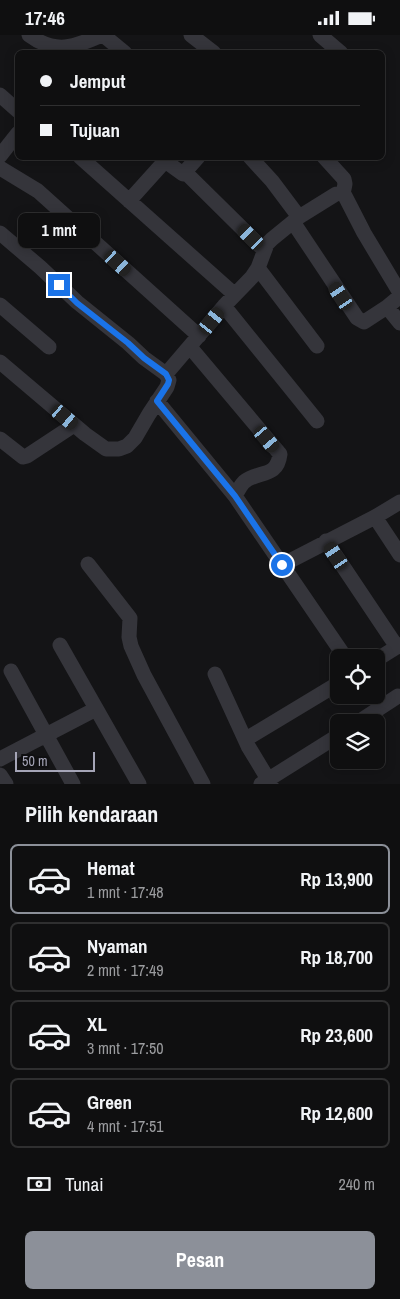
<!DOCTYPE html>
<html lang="id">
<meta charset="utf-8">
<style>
body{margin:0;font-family:"Archivo Narrow",sans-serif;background:#1d1d1e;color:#f1f3f6;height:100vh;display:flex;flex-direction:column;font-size:19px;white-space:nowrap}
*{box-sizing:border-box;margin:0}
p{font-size:16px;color:#9b9c9f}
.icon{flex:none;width:28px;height:28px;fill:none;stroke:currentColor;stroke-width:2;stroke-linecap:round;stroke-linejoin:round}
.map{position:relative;height:749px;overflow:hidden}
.details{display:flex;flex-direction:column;background:#0f0f10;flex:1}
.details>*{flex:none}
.top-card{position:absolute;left:15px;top:15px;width:370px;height:110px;border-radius:8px;box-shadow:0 2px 12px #0003,0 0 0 1px #2f2f30;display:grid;align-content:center;height:110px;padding:0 25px;background:#0f0f10}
.controls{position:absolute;left:330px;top:614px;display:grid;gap:10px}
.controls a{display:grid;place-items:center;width:55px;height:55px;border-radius:8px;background:#0f0f10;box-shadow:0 2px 12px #0003,0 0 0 1px #2f2f30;font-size:25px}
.scale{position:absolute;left:15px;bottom:12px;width:80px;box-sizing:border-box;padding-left:5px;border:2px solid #a5a5b7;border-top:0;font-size:14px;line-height:18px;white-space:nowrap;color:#a5a5b7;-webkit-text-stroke:4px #0f0f11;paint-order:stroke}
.end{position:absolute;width:22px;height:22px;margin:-11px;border:6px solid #1a73e8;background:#fff;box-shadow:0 0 0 2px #fff}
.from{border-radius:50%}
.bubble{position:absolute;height:35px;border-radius:8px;background:#0f0f10;box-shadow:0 2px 12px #0003,0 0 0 1px #2f2f30;font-size:16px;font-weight:800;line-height:35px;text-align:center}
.car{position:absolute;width:15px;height:30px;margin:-15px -8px;border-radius:6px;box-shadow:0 0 4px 1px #0007;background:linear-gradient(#222 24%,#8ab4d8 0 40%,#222 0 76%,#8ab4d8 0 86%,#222 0)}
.top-card b{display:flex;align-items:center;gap:18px;height:48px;font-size:19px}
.top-card b+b{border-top:1px solid #2f2f30}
.top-card i{width:12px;height:12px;background:#f1f3f6}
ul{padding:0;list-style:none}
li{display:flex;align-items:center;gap:15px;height:70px;margin:0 10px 8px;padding:0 15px;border:2px solid #2f2f30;border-radius:8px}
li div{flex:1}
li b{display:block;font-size:19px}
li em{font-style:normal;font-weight:800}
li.on{border-color:#8c9099}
li>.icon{width:45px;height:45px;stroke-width:1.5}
h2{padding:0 25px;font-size:22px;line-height:60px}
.pay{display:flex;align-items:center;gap:12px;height:55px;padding:0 25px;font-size:19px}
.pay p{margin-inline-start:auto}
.primary-button{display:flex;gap:10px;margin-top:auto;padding:10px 25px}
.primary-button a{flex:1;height:58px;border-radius:8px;background:#8c9099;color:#fff;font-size:20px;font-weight:800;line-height:58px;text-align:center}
.status{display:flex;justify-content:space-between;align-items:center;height:35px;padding:0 25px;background:#0f0f10;direction:ltr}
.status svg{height:14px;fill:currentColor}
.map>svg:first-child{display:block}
</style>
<div class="status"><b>17:46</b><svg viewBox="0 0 49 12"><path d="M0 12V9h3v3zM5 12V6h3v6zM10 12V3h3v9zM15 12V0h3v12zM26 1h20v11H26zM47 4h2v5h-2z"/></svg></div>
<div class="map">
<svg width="400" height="749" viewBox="0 0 400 749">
<rect width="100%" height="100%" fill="#141416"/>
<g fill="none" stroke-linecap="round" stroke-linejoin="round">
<!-- minor -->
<path stroke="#35353b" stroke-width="15" d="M 29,0 C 56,20 74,12 102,0
M 103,0 L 125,18
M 191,0 L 214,18
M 320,0 L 341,18
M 0,60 L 18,76
M 0,121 L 18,98
M 80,122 L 234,259
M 250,122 L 272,146 L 299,182
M 324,122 L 344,144 L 345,149 L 343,159
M 0,133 L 38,156 L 199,301
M 185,137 L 264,215
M 129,166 L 165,126 L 183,139 L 198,122
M 293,187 L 357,283 L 364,287 L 387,272 L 400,288
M 0,198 L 40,232 L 77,267 L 128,308 L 144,323 L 166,339 L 169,345 L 167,352 L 149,379 L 135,403 L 127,411 L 119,414 L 106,414 L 85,399 L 0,327
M 258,233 L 317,311
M 0,270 L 49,312
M 224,271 L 317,386
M 190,312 L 280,419 C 277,444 258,435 244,447 C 240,451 238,456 235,461
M 166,339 L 224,271 L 252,242 L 258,233 L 267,209 L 272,204 L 299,182 L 336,159 L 341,158 L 345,161 L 364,198 L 400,258 L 399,262 L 387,272
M 157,366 L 235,461 L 345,622
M 0,404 L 23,422 L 27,421 L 74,390
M 375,482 L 400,520
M 326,506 L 397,612
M 88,529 L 130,583 L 129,602 L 131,611 L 144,640 L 203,749
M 282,530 L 375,482 L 400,467
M 60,610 L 139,749
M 376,625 L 400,610
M 11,636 L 73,749
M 215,639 L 248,711 L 271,749
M 357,688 L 398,661
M 246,704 L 339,648
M 0,724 L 96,674
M 0,740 L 6,749
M 261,749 L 339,700"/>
</g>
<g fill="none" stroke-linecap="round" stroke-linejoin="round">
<!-- route -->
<path stroke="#1a73e8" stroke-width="6" d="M 59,250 L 77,268 L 128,308 L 144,323 L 166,339 L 169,345 L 168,349 L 157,366 L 235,461 L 282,530"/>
</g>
</svg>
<div class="controls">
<a><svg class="icon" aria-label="locate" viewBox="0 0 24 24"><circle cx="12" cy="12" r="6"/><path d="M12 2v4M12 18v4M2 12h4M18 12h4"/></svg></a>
<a><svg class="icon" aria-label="layers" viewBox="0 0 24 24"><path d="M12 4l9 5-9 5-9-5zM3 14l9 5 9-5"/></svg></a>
</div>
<div class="scale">50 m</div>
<i class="end from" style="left:282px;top:530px"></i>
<i class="end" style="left:59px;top:250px"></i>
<div class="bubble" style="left:18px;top:178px;width:82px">1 mnt</div>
<i class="car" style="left:251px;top:202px;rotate:315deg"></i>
<i class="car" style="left:118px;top:228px;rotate:132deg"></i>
<i class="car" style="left:341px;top:261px;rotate:327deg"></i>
<i class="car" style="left:212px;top:286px;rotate:39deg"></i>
<i class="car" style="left:65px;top:382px;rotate:130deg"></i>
<i class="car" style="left:267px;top:404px;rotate:140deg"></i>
<i class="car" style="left:336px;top:521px;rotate:326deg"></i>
<div class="top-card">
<b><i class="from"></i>Jemput</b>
<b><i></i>Tujuan</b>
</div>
</div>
<section class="details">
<h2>Pilih kendaraan</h2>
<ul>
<li class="on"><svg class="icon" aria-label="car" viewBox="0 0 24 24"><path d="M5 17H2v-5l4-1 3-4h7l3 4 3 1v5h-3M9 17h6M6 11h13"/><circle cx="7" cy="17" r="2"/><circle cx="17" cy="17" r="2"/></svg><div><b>Hemat</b><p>1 mnt · 17:48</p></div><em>Rp 13,900</em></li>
<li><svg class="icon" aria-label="car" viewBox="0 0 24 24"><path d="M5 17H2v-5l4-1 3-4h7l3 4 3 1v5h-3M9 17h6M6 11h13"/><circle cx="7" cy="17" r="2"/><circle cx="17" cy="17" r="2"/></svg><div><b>Nyaman</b><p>2 mnt · 17:49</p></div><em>Rp 18,700</em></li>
<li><svg class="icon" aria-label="car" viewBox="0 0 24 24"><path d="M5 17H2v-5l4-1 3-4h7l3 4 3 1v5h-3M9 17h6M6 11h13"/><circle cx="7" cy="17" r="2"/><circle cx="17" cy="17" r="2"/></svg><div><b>XL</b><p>3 mnt · 17:50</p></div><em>Rp 23,600</em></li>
<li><svg class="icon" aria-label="car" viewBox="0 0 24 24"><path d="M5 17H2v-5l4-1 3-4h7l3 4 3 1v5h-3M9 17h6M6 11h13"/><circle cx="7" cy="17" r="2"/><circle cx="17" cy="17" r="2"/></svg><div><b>Green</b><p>4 mnt · 17:51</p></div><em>Rp 12,600</em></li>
</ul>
<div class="pay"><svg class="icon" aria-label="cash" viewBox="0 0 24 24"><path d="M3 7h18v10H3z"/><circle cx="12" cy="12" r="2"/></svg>Tunai<p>240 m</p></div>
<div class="primary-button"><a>Pesan</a></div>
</section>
